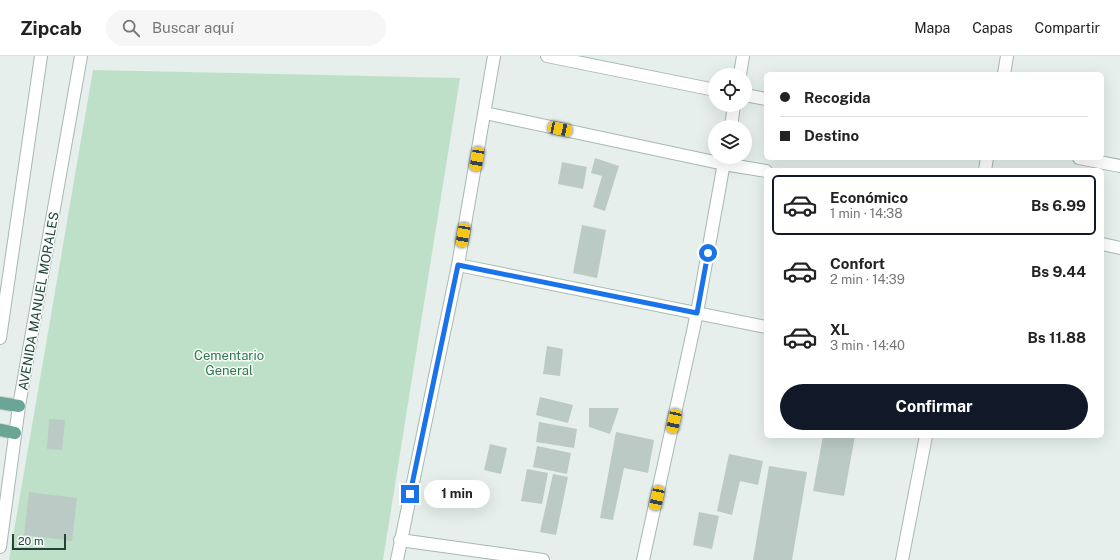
<!DOCTYPE html>
<html lang="es">
<meta charset="utf-8">
<style>
body{margin:0;font-family:"Public Sans",sans-serif;background:#f6f6f6;color:#222;height:100vh;display:flex;flex-direction:column;font-size:15px;white-space:nowrap}
*{box-sizing:border-box;margin:0}
p{font-size:13px;color:#767676}
.icon{flex:none;width:22px;height:22px;fill:none;stroke:currentColor;stroke-width:2;stroke-linecap:round;stroke-linejoin:round}
.map{position:relative;flex:1;overflow:hidden}
.drawer{position:absolute;left:764px;top:112px;width:340px;height:270px;display:flex;flex-direction:column;background:#fff;border-radius:6px;box-shadow:0 4px 16px #0002}
.drawer>*{flex:none}
.top-card{position:absolute;left:764px;top:16px;width:340px;height:88px;border-radius:6px;box-shadow:0 4px 16px #0002;display:grid;align-content:center;height:88px;padding:0 16px;background:#fff}
.fabs{position:absolute;left:708px;top:12px;display:grid;gap:8px}
.fabs a{display:grid;place-items:center;width:44px;height:44px;border-radius:50%;background:#fff;box-shadow:0 4px 16px #0002;font-size:20px}
.scale{position:absolute;left:12px;bottom:10px;width:54px;box-sizing:border-box;padding-left:4px;border:2px solid #24423a;border-top:0;font-size:11px;line-height:14px;white-space:nowrap;color:#24423a;-webkit-text-stroke:3px #f7fbf9;paint-order:stroke}
.end{position:absolute;width:18px;height:18px;margin:-9px;border:5px solid #1a73e8;background:#fff;box-shadow:0 0 0 2px #fff}
.from{border-radius:50%}
.bubble{position:absolute;height:28px;border-radius:14px;background:#fff;box-shadow:0 4px 16px #0002;font-size:13px;font-weight:700;line-height:28px;text-align:center}
.car{position:absolute;width:12px;height:24px;margin:-12px -6px;border-radius:5px;box-shadow:0 0 3px 1px #0007;background:linear-gradient(#f5c518 24%,#345 0 40%,#f5c518 0 76%,#345 0 86%,#f5c518 0)}
.top-card b{display:flex;align-items:center;gap:14px;height:38px;font-size:15px}
.top-card b+b{border-top:1px solid #e0e0e0}
.top-card i{width:10px;height:10px;background:#222}
ul{padding:7px 0 0;list-style:none}
li{display:flex;align-items:center;gap:12px;height:60px;margin:0 8px 6px;padding:0 8px;border:2px solid transparent;border-radius:6px}
li div{flex:1}
li b{display:block;font-size:15px}
li em{font-style:normal;font-weight:700}
li.on{border-color:#111827}
li>.icon{width:36px;height:36px;stroke-width:1.5}
.button{display:flex;gap:8px;margin-top:auto;padding:8px 16px}
.button a{flex:1;height:46px;border-radius:24px;background:#111827;color:#fff;font-size:16px;font-weight:700;line-height:46px;text-align:center}
header{display:flex;align-items:center;gap:24px;box-sizing:border-box;height:56px;padding:0 20px;background:#fff;border-bottom:1px solid #e0e0e0}
header strong{font-size:19px}
nav{display:flex;gap:22px;margin-inline-start:auto;font-size:14px}
.search{width:280px;height:36px;background:#f6f6f6;display:flex;align-items:center;gap:10px;box-sizing:border-box;padding:0 14px;border-radius:22px;color:#767676;font-size:15px}
.map>svg:first-child{display:block}
</style>
<header>
<strong>Zipcab</strong>
<div class="search"><svg class="icon" aria-label="search" viewBox="0 0 24 24"><circle cx="10" cy="10" r="6"/><path d="M15 15l6 6"/></svg>Buscar aquí</div>
<nav><a>Mapa</a><a>Capas</a><a>Compartir</a></nav>
</header>
<div class="map">
<svg width="1120" height="504" viewBox="0 0 1120 504">
<rect width="100%" height="100%" fill="#e6efeb"/>
<!-- green -->
<path fill="#bfe0c8" d="M 93,14 L 460,22 L 383,504 L 9,504 Z"/>
<!-- building -->
<path fill="#bbcac4" d="M 595,102 L 619,110 L 605,155 L 593,151 L 602,120 L 591,117 Z
M 562,106 L 587,111 L 583,133 L 558,128 Z
M 582,169 L 606,174 L 597,222 L 573,217 Z
M 547,290 L 563,293 L 560,320 L 543,318 Z
M 540,341 L 573,349 L 568,367 L 536,359 Z
M 589,352 L 619,352 L 610,378 L 589,371 Z
M 49,363 L 65,364 L 62,394 L 47,393 Z
M 539,366 L 577,373 L 574,392 L 536,386 Z
M 616,376 L 654,384 L 648,417 L 624,412 L 613,464 L 600,462 Z
M 823,380 L 855,380 L 844,440 L 813,435 Z
M 490,388 L 507,392 L 501,418 L 484,414 Z
M 537,390 L 571,397 L 567,418 L 533,411 Z
M 729,398 L 763,405 L 758,429 L 740,425 L 732,459 L 717,455 Z
M 769,410 L 807,416 L 792,504 L 753,504 Z
M 527,413 L 548,417 L 542,448 L 521,445 Z
M 553,418 L 568,421 L 556,479 L 540,476 Z
M 29,436 L 77,442 L 72,485 L 24,479 Z
M 699,456 L 719,460 L 712,493 L 693,489 Z"/>
<g fill="none" stroke-linecap="round" stroke-linejoin="round">
<defs>
<path id="minor" d="M 547,0 L 715,34
M 1004,18 L 1007,0
M 740,19 L 743,0
M 745,39 L 766,43
M 485,57 L 724,108 L 766,115
M 731,71 L 734,49
M 1079,102 L 1120,110
M 985,114 L 987,102
M 1102,188 L 1120,192
M 458,209 L 766,271
M 0,282 L 41,0
M 400,484 L 543,504
M 0,491 L 19,350 L 81,0
M 397,504 L 458,209 L 494,0
M 643,504 L 697,257 L 725,101
M 902,504 L 926,380"/>
<path id="major" d="M 0,347 L 19,350
M 0,374 L 15,377"/>
</defs>
<!-- minor casing -->
<use href="#minor" stroke="#a8b8b2" stroke-width="14"/>
<!-- major casing -->
<use href="#major" stroke="#c2cac8" stroke-width="14"/>
<!-- minor -->
<use href="#minor" stroke="#fff" stroke-width="12"/>
<!-- major -->
<use href="#major" stroke="#6aa596" stroke-width="12"/>
</g>
<g fill="none" stroke-linecap="round" stroke-linejoin="round">
<!-- route -->
<path stroke="#1a73e8" stroke-width="5" d="M 410,438 L 458,209 L 697,257 L 708,197"/>
</g>
<g text-anchor="middle" stroke-width="3" stroke-linejoin="round" paint-order="stroke">
<!-- street labels -->
<g font-size="13" fill="#24423a" stroke="#f7fbf9">
<text transform="translate(38 245) rotate(-80)" y="5">AVENIDA MANUEL MORALES</text>
</g>
<!-- park labels -->
<g font-size="13" fill="#2d7a4b" stroke="#f7fbf9">
<text x="229" y="304">Cementario<tspan x="229" dy="15">General</tspan></text>
</g>
</g>
</svg>
<div class="fabs">
<a><svg class="icon" aria-label="locate" viewBox="0 0 24 24"><circle cx="12" cy="12" r="6"/><path d="M12 2v4M12 18v4M2 12h4M18 12h4"/></svg></a>
<a><svg class="icon" aria-label="layers" viewBox="0 0 24 24"><path d="M12 4l9 5-9 5-9-5zM3 14l9 5 9-5"/></svg></a>
</div>
<div class="scale">20 m</div>
<i class="end from" style="left:708px;top:197px"></i>
<i class="end" style="left:410px;top:438px"></i>
<div class="bubble" style="left:424px;top:424px;width:66px">1 min</div>
<i class="car" style="left:560px;top:73px;rotate:102deg"></i>
<i class="car" style="left:477px;top:103px;rotate:190deg"></i>
<i class="car" style="left:463px;top:179px;rotate:190deg"></i>
<i class="car" style="left:674px;top:365px;rotate:192deg"></i>
<i class="car" style="left:657px;top:442px;rotate:192deg"></i>
<div class="top-card">
<b><i class="from"></i>Recogida</b>
<b><i></i>Destino</b>
</div>
<section class="drawer">
<ul>
<li class="on"><svg class="icon" aria-label="car" viewBox="0 0 24 24"><path d="M5 17H2v-5l4-1 3-4h7l3 4 3 1v5h-3M9 17h6M6 11h13"/><circle cx="7" cy="17" r="2"/><circle cx="17" cy="17" r="2"/></svg><div><b>Económico</b><p>1 min · 14:38</p></div><em>Bs 6.99</em></li>
<li><svg class="icon" aria-label="car" viewBox="0 0 24 24"><path d="M5 17H2v-5l4-1 3-4h7l3 4 3 1v5h-3M9 17h6M6 11h13"/><circle cx="7" cy="17" r="2"/><circle cx="17" cy="17" r="2"/></svg><div><b>Confort</b><p>2 min · 14:39</p></div><em>Bs 9.44</em></li>
<li><svg class="icon" aria-label="car" viewBox="0 0 24 24"><path d="M5 17H2v-5l4-1 3-4h7l3 4 3 1v5h-3M9 17h6M6 11h13"/><circle cx="7" cy="17" r="2"/><circle cx="17" cy="17" r="2"/></svg><div><b>XL</b><p>3 min · 14:40</p></div><em>Bs 11.88</em></li>
</ul>
<div class="button"><a>Confirmar</a></div>
</section>
</div>
